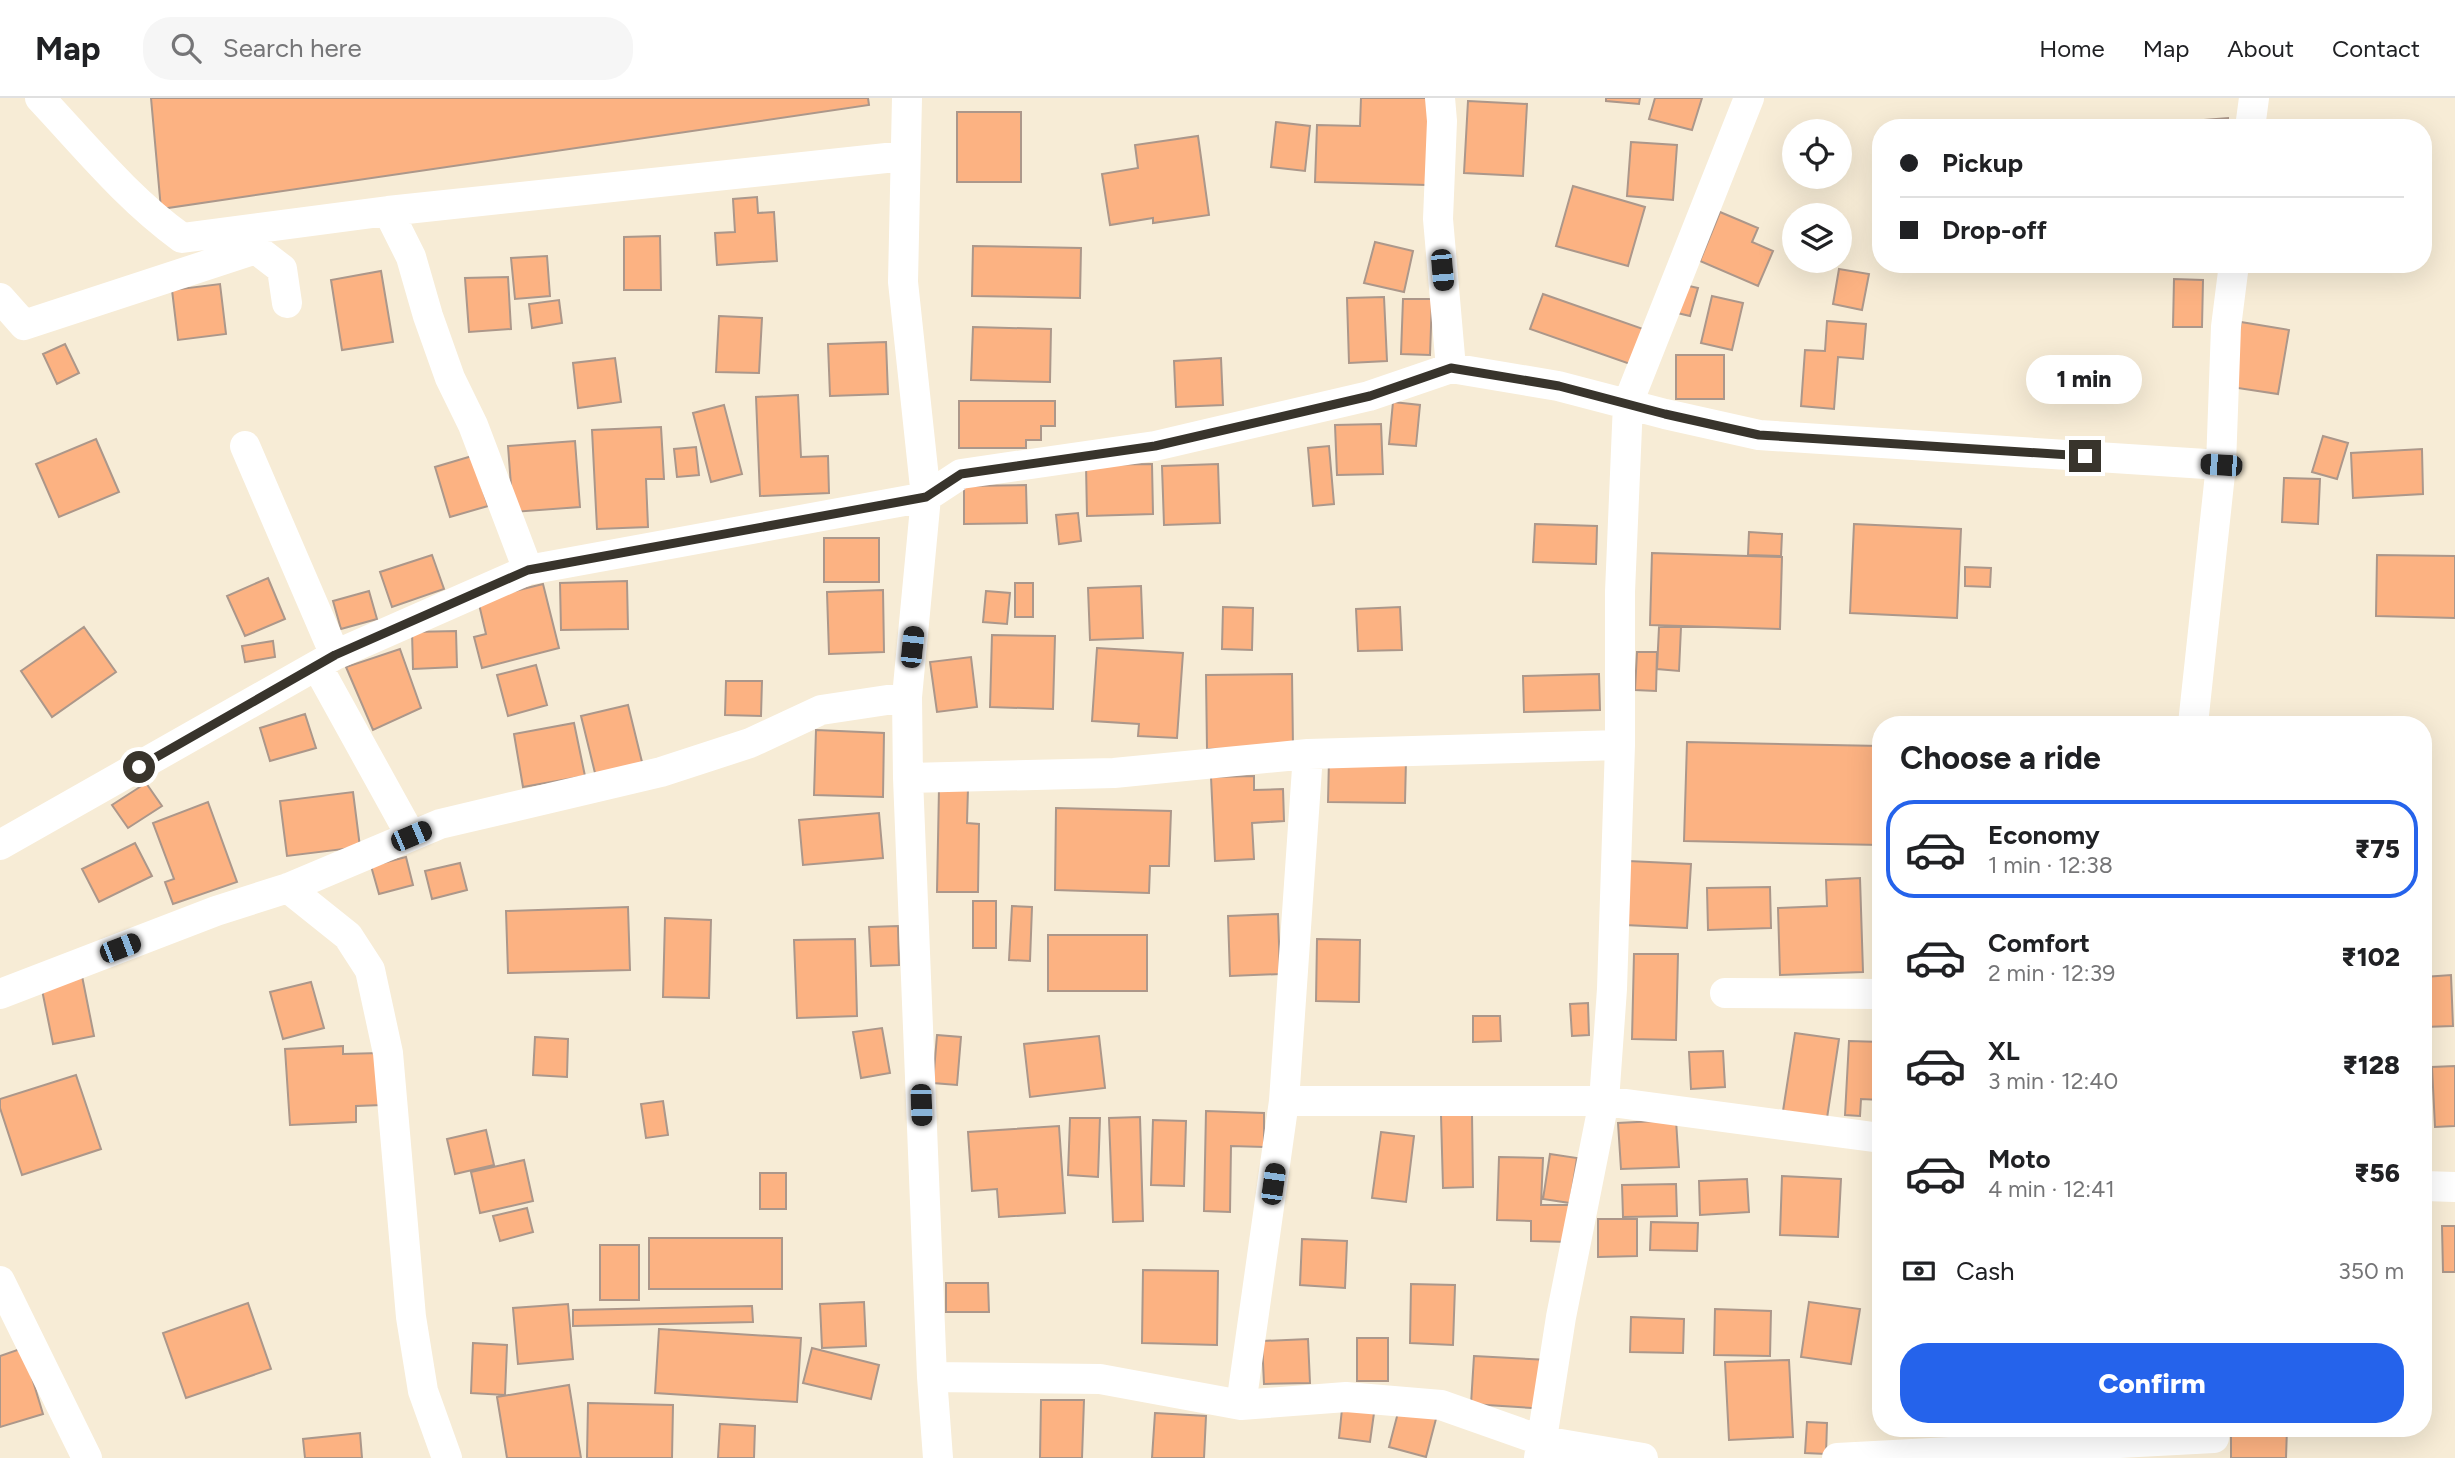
<!DOCTYPE html>
<meta charset="utf-8">
<style>
body{margin:0;font-family:Figtree,sans-serif;background:#f6f6f6;color:#202124;height:100vh;display:flex;flex-direction:column;font-size:26px;white-space:nowrap}
*{box-sizing:border-box;margin:0}
p{font-size:23px;color:#757577}
.icon{flex:none;width:38px;height:38px;fill:none;stroke:currentColor;stroke-width:2;stroke-linecap:round;stroke-linejoin:round}
.map{position:relative;flex:1;overflow:hidden}
.sheet{position:absolute;left:1872px;top:618px;width:560px;height:721px;display:flex;flex-direction:column;background:#fff;border-radius:28px;box-shadow:0 7px 28px #0002}
.sheet>*{flex:none}
.banner{position:absolute;left:1872px;top:21px;width:560px;height:154px;border-radius:28px;box-shadow:0 7px 28px #0002;display:grid;align-content:center;height:154px;padding:0 28px;background:#fff}
.tools{position:absolute;left:1782px;top:21px;display:grid;gap:14px}
.tools a{display:grid;place-items:center;width:70px;height:70px;border-radius:50%;background:#fff;box-shadow:0 7px 28px #0002;font-size:35px}
.end{position:absolute;width:32px;height:32px;margin:-16px;border:9px solid #38342c;background:#fff;box-shadow:0 0 0 4px #fff}
.from{border-radius:50%}
.bubble{position:absolute;height:49px;border-radius:24px;background:#fff;box-shadow:0 7px 28px #0002;font-size:23px;font-weight:800;line-height:49px;text-align:center}
.car{position:absolute;width:21px;height:42px;margin:-21px -10px;border-radius:9px;box-shadow:0 0 5px 2px #0007;background:linear-gradient(#222 24%,#8ab4d8 0 40%,#222 0 76%,#8ab4d8 0 86%,#222 0)}
.banner b{display:flex;align-items:center;gap:24px;height:66px;font-size:26px}
.banner b+b{border-top:2px solid #e0e0e0}
.banner i{width:18px;height:18px;background:#202124}
ul{padding:0;list-style:none}
li{display:flex;align-items:center;gap:21px;height:98px;margin:0 14px 10px;padding:0 14px;border:4px solid transparent;border-radius:28px}
li div{flex:1}
li b{display:block;font-size:26px}
li em{font-style:normal;font-weight:800}
li.active{border-color:#2563eb}
li>.icon{width:63px;height:63px;stroke-width:1.5}
h2{padding:0 28px;font-size:32px;line-height:84px}
.pay{display:flex;align-items:center;gap:18px;height:77px;padding:0 28px;font-size:26px}
.pay p{margin-inline-start:auto}
.cta{display:flex;gap:14px;margin-top:auto;padding:14px 28px}
.cta a{flex:1;height:80px;border-radius:28px;background:#2563eb;color:#fff;font-size:28px;font-weight:800;line-height:80px;text-align:center}
header{display:flex;align-items:center;gap:42px;box-sizing:border-box;height:98px;padding:0 35px;background:#fff;border-bottom:2px solid #e0e0e0}
header strong{font-size:33px}
nav{display:flex;gap:38px;margin-inline-start:auto;font-size:24px}
.search{width:490px;height:63px;background:#f6f6f6;display:flex;align-items:center;gap:18px;box-sizing:border-box;padding:0 24px;border-radius:28px;color:#757577;font-size:26px}
.map>svg:first-child{display:block}
</style>
<header>
<strong>Map</strong>
<div class="search"><svg class="icon" aria-label="search" viewBox="0 0 24 24"><circle cx="10" cy="10" r="6"/><path d="M15 15l6 6"/></svg>Search here</div>
<nav><a>Home</a><a>Map</a><a>About</a><a>Contact</a></nav>
</header>
<div class="map">
<svg width="2455" height="1360" viewBox="0 0 2455 1360">
<rect width="100%" height="100%" fill="#f7ecd6"/>
<!-- building -->
<path fill="#fcb282" stroke="#ac978a" stroke-width="2" d="M 151,0 L 868,0 L 869,7 L 161,111 Z
M 1361,0 L 1429,0 L 1427,87 L 1315,84 L 1317,27 L 1360,28 Z
M 1606,0 L 1640,0 L 1639,6 L 1606,3 Z
M 1655,0 L 1702,0 L 1692,32 L 1649,21 Z
M 1468,3 L 1527,6 L 1523,78 L 1464,75 Z
M 957,14 L 1021,14 L 1021,84 L 957,84 Z
M 2228,20 L 2228,30 L 2193,30 L 2192,23 Z
M 1276,24 L 1310,28 L 1305,73 L 1271,69 Z
M 1198,38 L 1209,117 L 1153,125 L 1153,120 L 1110,127 L 1102,76 L 1138,70 L 1135,47 Z
M 1631,44 L 1677,47 L 1673,102 L 1627,98 Z
M 1573,88 L 1645,109 L 1628,168 L 1556,148 Z
M 757,99 L 758,115 L 774,114 L 777,163 L 717,167 L 715,135 L 735,134 L 733,101 Z
M 1720,114 L 1758,130 L 1752,144 L 1773,153 L 1758,188 L 1700,163 Z
M 660,138 L 661,192 L 624,192 L 624,139 Z
M 1375,144 L 1413,153 L 1404,194 L 1364,185 Z
M 973,148 L 1081,150 L 1080,200 L 972,198 Z
M 547,158 L 550,198 L 515,201 L 511,160 Z
M 1839,171 L 1869,176 L 1862,212 L 1833,206 Z
M 381,173 L 393,244 L 342,252 L 331,182 Z
M 508,179 L 511,231 L 469,234 L 465,180 Z
M 2174,181 L 2203,182 L 2202,229 L 2173,229 Z
M 220,186 L 226,236 L 178,242 L 172,192 Z
M 1680,186 L 1698,190 L 1690,218 L 1673,214 Z
M 1543,196 L 1646,232 L 1633,267 L 1530,231 Z
M 1712,198 L 1743,205 L 1732,252 L 1701,245 Z
M 1384,199 L 1387,263 L 1349,265 L 1347,200 Z
M 1403,201 L 1432,201 L 1430,257 L 1401,256 Z
M 559,202 L 562,225 L 532,230 L 529,206 Z
M 719,218 L 762,220 L 759,275 L 716,274 Z
M 1827,223 L 1866,226 L 1863,261 L 1838,259 L 1834,311 L 1801,308 L 1805,252 L 1825,253 Z
M 2241,224 L 2289,232 L 2278,296 L 2231,289 Z
M 973,229 L 1051,231 L 1050,284 L 971,282 Z
M 886,244 L 888,296 L 830,298 L 828,246 Z
M 65,246 L 79,275 L 57,286 L 43,256 Z
M 1676,257 L 1724,257 L 1724,301 L 1676,301 Z
M 615,260 L 621,304 L 578,310 L 573,265 Z
M 1221,260 L 1223,307 L 1176,309 L 1174,263 Z
M 798,297 L 801,359 L 828,358 L 829,395 L 760,398 L 756,299 Z
M 959,303 L 1055,303 L 1055,328 L 1041,328 L 1041,342 L 1026,342 L 1026,350 L 959,350 Z
M 1393,304 L 1420,307 L 1416,348 L 1389,346 Z
M 724,307 L 742,376 L 711,384 L 693,315 Z
M 1381,326 L 1383,376 L 1337,377 L 1335,327 Z
M 661,329 L 664,381 L 646,381 L 648,429 L 597,431 L 592,332 Z
M 2323,338 L 2348,345 L 2337,381 L 2312,374 Z
M 96,341 L 119,394 L 59,419 L 36,366 Z
M 575,343 L 580,409 L 513,414 L 508,348 Z
M 1329,348 L 1334,406 L 1313,408 L 1308,350 Z
M 696,349 L 699,377 L 677,379 L 674,351 Z
M 2422,351 L 2423,396 L 2353,400 L 2351,355 Z
M 472,358 L 488,408 L 450,419 L 435,369 Z
M 1152,366 L 1153,416 L 1087,418 L 1086,367 Z
M 1218,366 L 1220,425 L 1164,427 L 1162,368 Z
M 2284,380 L 2320,381 L 2318,426 L 2282,424 Z
M 1026,387 L 1027,425 L 964,426 L 964,388 Z
M 1078,415 L 1081,443 L 1059,446 L 1056,417 Z
M 1535,426 L 1597,428 L 1596,466 L 1533,464 Z
M 1854,426 L 1961,431 L 1957,520 L 1850,515 Z
M 1749,434 L 1782,436 L 1781,458 L 1748,457 Z
M 824,440 L 879,440 L 879,484 L 824,484 Z
M 1652,455 L 1782,459 L 1780,531 L 1650,527 Z
M 432,457 L 444,491 L 392,509 L 380,474 Z
M 2377,457 L 2455,458 L 2455,520 L 2376,518 Z
M 1965,469 L 1991,470 L 1990,489 L 1965,488 Z
M 268,480 L 285,521 L 245,538 L 227,498 Z
M 627,483 L 628,531 L 561,532 L 560,485 Z
M 1015,485 L 1033,485 L 1033,519 L 1015,519 Z
M 543,486 L 559,550 L 482,570 L 474,539 L 486,536 L 478,502 Z
M 1141,488 L 1143,540 L 1090,542 L 1088,490 Z
M 883,492 L 884,554 L 829,556 L 827,494 Z
M 369,493 L 377,521 L 341,531 L 333,503 Z
M 986,493 L 1010,495 L 1007,526 L 983,524 Z
M 1223,509 L 1253,510 L 1252,552 L 1222,551 Z
M 1400,509 L 1402,552 L 1358,553 L 1356,511 Z
M 84,529 L 116,574 L 52,619 L 21,573 Z
M 1659,529 L 1681,529 L 1679,573 L 1657,571 Z
M 456,533 L 457,569 L 413,571 L 412,534 Z
M 992,537 L 1055,538 L 1053,611 L 990,609 Z
M 273,543 L 275,559 L 245,564 L 242,548 Z
M 1097,550 L 1183,555 L 1177,640 L 1138,638 L 1139,626 L 1092,623 Z
M 400,551 L 421,610 L 373,632 L 346,569 Z
M 1637,554 L 1657,554 L 1656,593 L 1635,592 Z
M 971,559 L 977,609 L 937,614 L 930,564 Z
M 536,567 L 547,607 L 508,618 L 497,577 Z
M 1292,576 L 1293,650 L 1207,651 L 1206,577 Z
M 1599,576 L 1600,612 L 1524,614 L 1523,578 Z
M 726,583 L 762,583 L 761,618 L 725,617 Z
M 628,607 L 643,668 L 596,679 L 581,618 Z
M 305,616 L 316,650 L 270,663 L 260,630 Z
M 574,625 L 585,678 L 523,689 L 514,636 Z
M 816,632 L 884,635 L 883,699 L 814,697 Z
M 1687,644 L 1881,648 L 1881,747 L 1684,743 Z
M 1329,661 L 1406,661 L 1405,705 L 1328,704 Z
M 1254,678 L 1254,692 L 1283,691 L 1284,723 L 1252,725 L 1254,761 L 1215,763 L 1211,679 Z
M 146,685 L 162,708 L 128,730 L 112,707 Z
M 939,690 L 968,690 L 967,725 L 979,726 L 978,794 L 937,794 Z
M 353,694 L 360,749 L 287,758 L 280,703 Z
M 208,704 L 237,784 L 173,806 L 165,784 L 174,781 L 153,725 Z
M 1056,710 L 1171,713 L 1169,768 L 1150,768 L 1149,795 L 1055,792 Z
M 879,715 L 883,760 L 803,767 L 799,722 Z
M 135,745 L 152,778 L 99,804 L 82,771 Z
M 1877,758 L 1881,758 L 1881,806 L 1876,806 Z
M 406,759 L 413,787 L 379,796 L 371,768 Z
M 1628,763 L 1691,766 L 1687,830 L 1625,827 Z
M 460,765 L 467,792 L 432,801 L 425,773 Z
M 1860,780 L 1863,874 L 1780,877 L 1778,810 L 1827,808 L 1826,782 Z
M 1770,789 L 1771,830 L 1708,832 L 1707,790 Z
M 973,803 L 996,803 L 996,850 L 973,850 Z
M 1012,808 L 1032,809 L 1030,863 L 1009,862 Z
M 628,809 L 630,872 L 508,875 L 506,813 Z
M 1278,816 L 1280,876 L 1230,878 L 1228,818 Z
M 665,820 L 711,822 L 709,900 L 663,899 Z
M 1875,821 L 1881,821 L 1881,881 L 1877,881 Z
M 898,828 L 899,867 L 871,868 L 869,829 Z
M 1048,837 L 1147,837 L 1147,893 L 1048,893 Z
M 855,841 L 857,918 L 797,920 L 794,842 Z
M 1317,841 L 1360,842 L 1359,904 L 1316,903 Z
M 1634,856 L 1678,856 L 1676,942 L 1632,941 Z
M 81,873 L 94,938 L 53,946 L 40,882 Z
M 2451,877 L 2453,928 L 2424,929 L 2424,879 Z
M 311,884 L 324,930 L 283,941 L 270,894 Z
M 1588,905 L 1589,937 L 1572,938 L 1570,906 Z
M 1473,918 L 1500,918 L 1501,943 L 1473,944 Z
M 882,930 L 890,975 L 861,980 L 853,934 Z
M 1795,935 L 1839,941 L 1827,1020 L 1783,1013 Z
M 937,937 L 961,939 L 957,987 L 933,985 Z
M 1099,938 L 1105,990 L 1030,999 L 1024,946 Z
M 535,939 L 568,941 L 567,979 L 533,977 Z
M 1849,943 L 1881,944 L 1881,1002 L 1861,1001 L 1860,1018 L 1845,1017 Z
M 343,948 L 343,956 L 379,955 L 382,1007 L 356,1008 L 356,1024 L 290,1027 L 285,951 Z
M 1723,953 L 1725,989 L 1691,991 L 1689,954 Z
M 2455,968 L 2455,1028 L 2435,1029 L 2432,969 Z
M 76,977 L 101,1051 L 22,1077 L 0,1010 L 0,1001 Z
M 663,1003 L 668,1037 L 646,1040 L 641,1006 Z
M 1206,1013 L 1264,1015 L 1264,1049 L 1231,1048 L 1230,1114 L 1204,1113 Z
M 1472,1016 L 1473,1089 L 1443,1090 L 1441,1017 Z
M 1140,1019 L 1143,1123 L 1113,1124 L 1109,1020 Z
M 1070,1020 L 1100,1020 L 1098,1079 L 1068,1077 Z
M 1153,1022 L 1186,1023 L 1184,1088 L 1151,1087 Z
M 1676,1022 L 1679,1069 L 1621,1071 L 1618,1025 Z
M 1059,1028 L 1065,1115 L 999,1119 L 997,1091 L 972,1093 L 968,1034 Z
M 486,1032 L 494,1067 L 455,1076 L 447,1041 Z
M 1381,1034 L 1414,1038 L 1406,1104 L 1372,1100 Z
M 1550,1056 L 1577,1060 L 1570,1105 L 1543,1101 Z
M 1499,1059 L 1543,1060 L 1541,1107 L 1569,1107 L 1569,1144 L 1531,1143 L 1531,1123 L 1497,1122 Z
M 524,1062 L 533,1103 L 480,1115 L 471,1074 Z
M 760,1075 L 786,1075 L 786,1111 L 760,1111 Z
M 1782,1078 L 1841,1081 L 1838,1139 L 1780,1137 Z
M 1747,1081 L 1749,1114 L 1700,1117 L 1699,1083 Z
M 1676,1086 L 1677,1118 L 1623,1119 L 1622,1087 Z
M 527,1110 L 533,1134 L 500,1143 L 493,1118 Z
M 1598,1121 L 1637,1121 L 1637,1158 L 1598,1159 Z
M 1651,1124 L 1698,1125 L 1697,1153 L 1650,1152 Z
M 2442,1128 L 2455,1128 L 2455,1174 L 2443,1174 Z
M 649,1140 L 782,1140 L 782,1191 L 649,1191 Z
M 1302,1141 L 1347,1143 L 1345,1190 L 1300,1187 Z
M 600,1147 L 639,1147 L 639,1202 L 600,1202 Z
M 1143,1172 L 1218,1173 L 1217,1247 L 1142,1245 Z
M 946,1185 L 988,1185 L 989,1214 L 946,1214 Z
M 1411,1186 L 1455,1187 L 1453,1247 L 1410,1245 Z
M 864,1204 L 866,1248 L 822,1250 L 820,1206 Z
M 1809,1204 L 1860,1211 L 1851,1266 L 1801,1259 Z
M 248,1205 L 271,1271 L 186,1300 L 163,1235 Z
M 568,1206 L 573,1261 L 518,1266 L 513,1210 Z
M 752,1208 L 753,1224 L 573,1228 L 573,1212 Z
M 1715,1211 L 1771,1213 L 1770,1258 L 1714,1257 Z
M 1631,1219 L 1684,1221 L 1683,1255 L 1630,1254 Z
M 659,1231 L 801,1240 L 797,1304 L 655,1295 Z
M 1357,1240 L 1388,1240 L 1388,1283 L 1357,1283 Z
M 1308,1241 L 1310,1285 L 1264,1286 L 1262,1243 Z
M 473,1245 L 507,1247 L 505,1297 L 471,1295 Z
M 23,1250 L 43,1316 L 0,1329 L 0,1258 Z
M 812,1250 L 879,1267 L 871,1301 L 803,1285 Z
M 1474,1258 L 1550,1262 L 1547,1311 L 1471,1306 Z
M 1789,1262 L 1793,1339 L 1729,1342 L 1725,1264 Z
M 569,1287 L 581,1360 L 507,1360 L 497,1299 Z
M 1041,1302 L 1084,1302 L 1082,1360 L 1040,1360 Z
M 588,1305 L 673,1307 L 672,1360 L 587,1360 Z
M 1400,1307 L 1437,1317 L 1426,1359 L 1389,1349 Z
M 1342,1311 L 1374,1315 L 1370,1344 L 1339,1340 Z
M 1155,1315 L 1206,1318 L 1204,1360 L 1152,1360 Z
M 1807,1324 L 1827,1325 L 1826,1356 L 1805,1355 Z
M 720,1326 L 755,1328 L 754,1360 L 718,1360 Z
M 2041,1330 L 2113,1330 L 2114,1333 L 2041,1336 Z
M 2231,1330 L 2287,1330 L 2286,1360 L 2231,1360 Z
M 360,1335 L 362,1360 L 305,1360 L 303,1341 Z"/>
<g fill="none" stroke-linecap="round" stroke-linejoin="round">
<!-- minor -->
<path stroke="#fff" stroke-width="30" d="M 40,0 C 86,49 127,100 182,140 L 388,113 L 905,58
M 907,0 L 903,184 L 926,399 L 907,599 L 908,680 L 932,1279 L 938,1360
M 1440,0 L 1442,23 L 1438,121 L 1451,270
M 2250,30 L 2254,0
M 388,113 L 411,159 L 428,218 L 450,280 L 473,327 L 528,472
M 0,200 L 24,227 L 256,151 L 282,171 L 287,205
M 245,348 L 335,557
M 317,568 L 411,738
M 2193,626 L 2221,367 L 2226,229 L 2234,166
M 908,680 L 1114,675 L 1308,656 L 1620,647
M 0,747 L 335,557 L 528,472 L 926,399 L 961,376 L 1155,348 L 1369,298 L 1451,270 L 1558,288 L 1665,316 L 1759,337 L 2221,367
M 288,790 L 348,838 L 370,872 L 388,955 L 411,1219 L 423,1293 L 447,1360
M 1725,895 L 1881,896
M 0,896 L 216,813 L 288,790 L 440,726 L 661,674 L 750,645 L 821,612 L 907,599
M 1284,1003 L 1604,1003 L 1881,1040
M 2424,1088 L 2455,1089
M 0,1183 L 87,1360
M 932,1279 L 1100,1281 L 1241,1307 L 1346,1299 L 1441,1307 L 1543,1343 L 1643,1360
M 1241,1307 L 1284,1003 L 1308,656
M 1539,1360 L 1561,1219 L 1604,1003 L 1612,891 L 1620,647 L 1620,494 L 1628,305 L 1749,0
M 1837,1360 L 2214,1340"/>
</g>
<g fill="none" stroke-linecap="round" stroke-linejoin="round">
<!-- route -->
<path stroke="#38342c" stroke-width="9" d="M 139,669 L 335,557 L 528,472 L 926,399 L 961,376 L 1155,348 L 1370,298 L 1451,270 L 1559,288 L 1665,316 L 1759,337 L 2085,358"/>
</g>
</svg>
<div class="tools">
<a><svg class="icon" aria-label="locate" viewBox="0 0 24 24"><circle cx="12" cy="12" r="6"/><path d="M12 2v4M12 18v4M2 12h4M18 12h4"/></svg></a>
<a><svg class="icon" aria-label="layers" viewBox="0 0 24 24"><path d="M12 4l9 5-9 5-9-5zM3 14l9 5 9-5"/></svg></a>
</div>
<i class="end from" style="left:139px;top:669px"></i>
<i class="end" style="left:2085px;top:358px"></i>
<div class="bubble" style="left:2026px;top:257px;width:116px">1 min</div>
<i class="car" style="left:1442px;top:172px;rotate:175deg"></i>
<i class="car" style="left:2221px;top:367px;rotate:274deg"></i>
<i class="car" style="left:912px;top:549px;rotate:6deg"></i>
<i class="car" style="left:411px;top:738px;rotate:67deg"></i>
<i class="car" style="left:120px;top:850px;rotate:69deg"></i>
<i class="car" style="left:921px;top:1007px;rotate:178deg"></i>
<i class="car" style="left:1273px;top:1086px;rotate:8deg"></i>
<div class="banner">
<b><i class="from"></i>Pickup</b>
<b><i></i>Drop-off</b>
</div>
<section class="sheet">
<h2>Choose a ride</h2>
<ul>
<li class="active"><svg class="icon" aria-label="car" viewBox="0 0 24 24"><path d="M5 17H2v-5l4-1 3-4h7l3 4 3 1v5h-3M9 17h6M6 11h13"/><circle cx="7" cy="17" r="2"/><circle cx="17" cy="17" r="2"/></svg><div><b>Economy</b><p>1 min · 12:38</p></div><em>₹75</em></li>
<li><svg class="icon" aria-label="car" viewBox="0 0 24 24"><path d="M5 17H2v-5l4-1 3-4h7l3 4 3 1v5h-3M9 17h6M6 11h13"/><circle cx="7" cy="17" r="2"/><circle cx="17" cy="17" r="2"/></svg><div><b>Comfort</b><p>2 min · 12:39</p></div><em>₹102</em></li>
<li><svg class="icon" aria-label="car" viewBox="0 0 24 24"><path d="M5 17H2v-5l4-1 3-4h7l3 4 3 1v5h-3M9 17h6M6 11h13"/><circle cx="7" cy="17" r="2"/><circle cx="17" cy="17" r="2"/></svg><div><b>XL</b><p>3 min · 12:40</p></div><em>₹128</em></li>
<li><svg class="icon" aria-label="car" viewBox="0 0 24 24"><path d="M5 17H2v-5l4-1 3-4h7l3 4 3 1v5h-3M9 17h6M6 11h13"/><circle cx="7" cy="17" r="2"/><circle cx="17" cy="17" r="2"/></svg><div><b>Moto</b><p>4 min · 12:41</p></div><em>₹56</em></li>
</ul>
<div class="pay"><svg class="icon" aria-label="cash" viewBox="0 0 24 24"><path d="M3 7h18v10H3z"/><circle cx="12" cy="12" r="2"/></svg>Cash<p>350 m</p></div>
<div class="cta"><a>Confirm</a></div>
</section>
</div>
